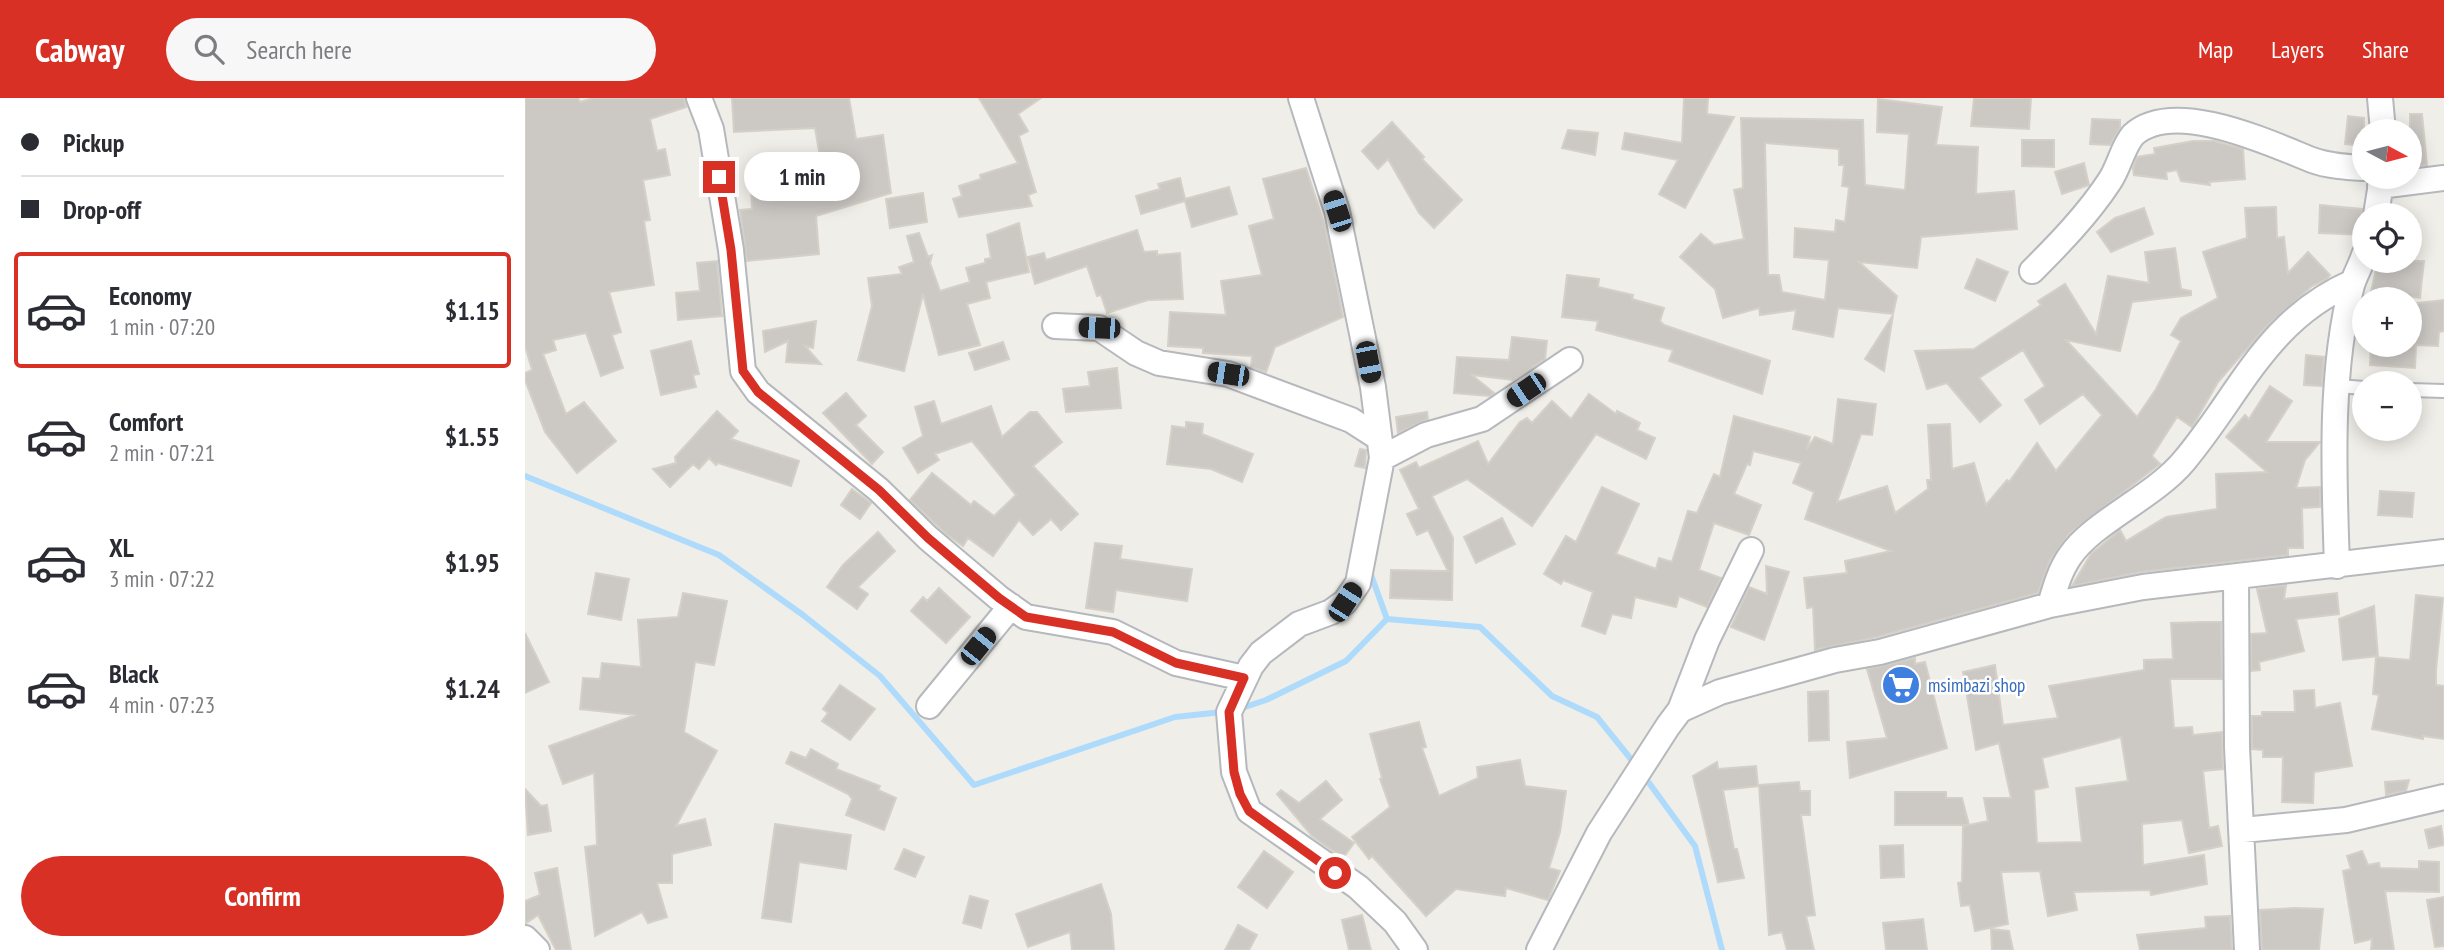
<!DOCTYPE html>
<meta charset="utf-8">
<style>
body{margin:0;font-family:"PT Sans Narrow",sans-serif;background:#f7f7f7;color:#2b2b33;height:100vh;display:flex;flex-direction:column;font-size:26px;white-space:nowrap}
*{box-sizing:border-box;margin:0}
p{font-size:23px;color:#7c7c81}
.icon{flex:none;width:38px;height:38px;fill:none;stroke:currentColor;stroke-width:2;stroke-linecap:round;stroke-linejoin:round}
.map{position:relative;flex:1;overflow:hidden}
.sheet{display:flex;flex-direction:column;background:#fff;width:525px}
.sheet>*{flex:none}
.guide{display:grid;align-content:center;height:154px;padding:0 21px;background:#fff}
.needle{width:46px;rotate:97deg}
.buttons{position:absolute;left:1827px;top:21px;display:grid;gap:14px}
.buttons a{display:grid;place-items:center;width:70px;height:70px;border-radius:50%;background:#fff;box-shadow:0 4px 18px #0003;font-size:35px}
.end{position:absolute;width:32px;height:32px;margin:-16px;border:9px solid #d93025;background:#fff;box-shadow:0 0 0 4px #fff}
.from{border-radius:50%}
.bubble{position:absolute;height:49px;border-radius:24px;background:#fff;box-shadow:0 4px 18px #0003;font-size:23px;font-weight:700;line-height:49px;text-align:center}
.car{position:absolute;width:21px;height:42px;margin:-21px -10px;border-radius:9px;box-shadow:0 0 5px 2px #0007;background:linear-gradient(#222 24%,#8ab4d8 0 40%,#222 0 76%,#8ab4d8 0 86%,#222 0)}
.guide b{display:flex;align-items:center;gap:24px;height:66px;font-size:26px}
.guide b+b{border-top:2px solid #e1e1e2}
.guide i{width:18px;height:18px;background:#2b2b33}
ul{padding:0;list-style:none}
li{display:flex;align-items:center;gap:21px;height:116px;margin:0 14px 10px;padding:0 7px;border:4px solid transparent;border-radius:7px}
li div{flex:1}
li b{display:block;font-size:26px}
li em{font-style:normal;font-weight:700}
li.current{border-color:#d93025}
li>.icon{width:63px;height:63px;stroke-width:1.5}
.button{display:flex;gap:14px;margin-top:auto;padding:14px 21px}
.button a{flex:1;height:80px;border-radius:42px;background:#d93025;color:#fff;font-size:28px;font-weight:700;line-height:80px;text-align:center}
header{display:flex;align-items:center;gap:42px;box-sizing:border-box;height:98px;padding:0 35px;background:#d93025;color:#fff}
header strong{font-size:33px}
nav{display:flex;gap:38px;margin-inline-start:auto;font-size:24px}
.search{width:490px;height:63px;background:#f7f7f7;display:flex;align-items:center;gap:18px;box-sizing:border-box;padding:0 24px;border-radius:38px;color:#7c7c81;font-size:26px}
main{display:flex;flex:1;min-height:0}
.map>svg:first-child{display:block}
</style>
<header>
<strong>Cabway</strong>
<div class="search"><svg class="icon" aria-label="search" viewBox="0 0 24 24"><circle cx="10" cy="10" r="6"/><path d="M15 15l6 6"/></svg>Search here</div>
<nav><a>Map</a><a>Layers</a><a>Share</a></nav>
</header>
<main>
<section class="sheet">
<div class="guide">
<b><i class="from"></i>Pickup</b>
<b><i></i>Drop-off</b>
</div>
<ul>
<li class="current"><svg class="icon" aria-label="car" viewBox="0 0 24 24"><path d="M5 17H2v-5l4-1 3-4h7l3 4 3 1v5h-3M9 17h6M6 11h13"/><circle cx="7" cy="17" r="2"/><circle cx="17" cy="17" r="2"/></svg><div><b>Economy</b><p>1 min · 07:20</p></div><em>$1.15</em></li>
<li><svg class="icon" aria-label="car" viewBox="0 0 24 24"><path d="M5 17H2v-5l4-1 3-4h7l3 4 3 1v5h-3M9 17h6M6 11h13"/><circle cx="7" cy="17" r="2"/><circle cx="17" cy="17" r="2"/></svg><div><b>Comfort</b><p>2 min · 07:21</p></div><em>$1.55</em></li>
<li><svg class="icon" aria-label="car" viewBox="0 0 24 24"><path d="M5 17H2v-5l4-1 3-4h7l3 4 3 1v5h-3M9 17h6M6 11h13"/><circle cx="7" cy="17" r="2"/><circle cx="17" cy="17" r="2"/></svg><div><b>XL</b><p>3 min · 07:22</p></div><em>$1.95</em></li>
<li><svg class="icon" aria-label="car" viewBox="0 0 24 24"><path d="M5 17H2v-5l4-1 3-4h7l3 4 3 1v5h-3M9 17h6M6 11h13"/><circle cx="7" cy="17" r="2"/><circle cx="17" cy="17" r="2"/></svg><div><b>Black</b><p>4 min · 07:23</p></div><em>$1.24</em></li>
</ul>
<div class="button"><a>Confirm</a></div>
</section>
<div class="map">
<svg width="1919" height="852" viewBox="0 0 1919 852">
<rect width="100%" height="100%" fill="#f0eee8"/>
<g fill="none" stroke-linecap="round" stroke-linejoin="round">
<!-- stream -->
<path stroke="#aedbfb" stroke-width="6" d="M 0,378 L 194,457 L 278,517 L 355,578 L 449,687 L 650,619 L 697,614
M 845,474 L 862,521
M 714,611 L 741,602 L 821,563 L 862,521 L 955,529 L 1027,598 L 1072,619 L 1109,665
M 1119,678 L 1170,748 L 1197,852"/>
</g>
<!-- building -->
<path fill="#ccc9c5" stroke="#d5d0c7" stroke-width="2" fill-rule="evenodd" d="M 0,0 L 53,0 L 55,4 L 68,0 L 159,0 L 161,9 L 125,21 L 132,53 L 140,51 L 145,77 L 118,82 L 125,122 L 119,123 L 129,187 L 84,194 L 96,234 L 87,237 L 98,270 L 76,278 L 61,235 L 28,242 L 31,252 L 18,256 L 41,316 L 59,304 L 91,343 L 52,375 L 20,334 L 0,282 L 0,275 L 7,272 L 0,248 Z
M 207,0 L 324,0 L 331,41 L 358,37 L 366,95 L 291,118 L 294,156 L 222,163 L 215,112 L 227,111 L 225,70 L 296,65 L 290,30 L 209,34 Z
M 454,0 L 516,0 L 493,16 L 503,33 L 494,38 L 511,94 L 503,97 L 507,108 L 434,119 L 428,101 L 437,98 L 434,88 L 456,81 L 455,77 L 493,65 Z
M 1159,0 L 1183,0 L 1182,16 L 1209,19 L 1160,110 L 1134,96 L 1153,62 L 1097,51 L 1100,35 L 1157,45 Z
M 1449,0 L 1506,0 L 1504,31 L 1446,28 Z
M 1353,1 L 1417,9 L 1411,47 L 1453,49 L 1451,96 L 1489,93 L 1492,131 L 1396,139 L 1392,170 L 1334,164 L 1372,198 L 1368,216 L 1313,210 L 1308,239 L 1268,231 L 1271,212 L 1235,217 L 1234,210 L 1198,220 L 1190,191 L 1155,159 L 1176,136 L 1189,147 L 1219,141 L 1209,92 L 1218,90 L 1216,20 L 1338,22 L 1340,87 L 1380,92 L 1384,36 L 1352,34 ZM 1240,45 L 1314,51 L 1314,67 L 1319,67 L 1317,88 L 1324,89 L 1320,124 L 1311,122 L 1310,134 L 1270,130 L 1269,159 L 1304,162 L 1300,202 L 1257,194 L 1254,177 L 1243,177 Z
M 1885,16 L 1897,16 L 1902,67 L 1885,69 Z
M 1823,18 L 1839,20 L 1839,48 L 1820,46 Z
M 1567,21 L 1595,22 L 1595,30 L 1585,47 L 1565,46 Z
M 867,24 L 899,59 L 897,61 L 937,102 L 909,130 L 894,115 L 863,61 L 853,71 L 837,53 Z
M 1043,32 L 1073,35 L 1070,57 L 1037,50 Z
M 1497,42 L 1529,42 L 1529,69 L 1497,68 Z
M 1668,43 L 1689,43 L 1718,51 L 1720,81 L 1684,84 L 1685,87 L 1656,83 L 1652,72 L 1641,74 L 1642,81 L 1609,77 L 1608,70 L 1612,59 L 1630,56 L 1629,50 Z
M 1559,65 L 1564,87 L 1537,96 L 1530,74 Z
M 781,70 L 801,132 L 818,219 L 750,249 L 741,274 L 726,269 L 727,258 L 678,255 L 678,250 L 643,248 L 645,214 L 701,217 L 696,183 L 737,177 L 724,128 L 749,121 L 738,81 Z
M 655,80 L 660,101 L 704,89 L 712,116 L 667,129 L 660,103 L 616,116 L 611,98 L 635,91 L 633,86 Z
M 398,95 L 402,124 L 365,130 L 361,101 Z
M 1795,107 L 1837,111 L 1838,137 L 1794,135 Z
M 1751,109 L 1752,140 L 1759,139 L 1763,175 L 1783,154 L 1805,177 L 1802,181 L 1787,188 L 1740,230 L 1693,284 L 1667,329 L 1652,319 L 1627,358 L 1635,366 L 1545,435 L 1525,462 L 1513,495 L 1352,539 L 1290,552 L 1288,509 L 1282,510 L 1279,480 L 1322,475 L 1320,463 L 1366,453 L 1280,421 L 1289,394 L 1268,385 L 1276,365 L 1228,353 L 1225,367 L 1222,366 L 1209,396 L 1236,407 L 1224,437 L 1189,425 L 1174,472 L 1196,480 L 1182,509 L 1154,498 L 1151,509 L 1110,499 L 1106,520 L 1087,516 L 1080,536 L 1057,528 L 1068,494 L 1038,482 L 1036,486 L 1019,476 L 1041,438 L 1051,444 L 1077,389 L 1114,406 L 1091,456 L 1131,471 L 1134,460 L 1147,464 L 1163,413 L 1172,415 L 1189,376 L 1195,379 L 1209,318 L 1285,339 L 1282,351 L 1290,339 L 1308,346 L 1313,301 L 1351,306 L 1347,337 L 1336,336 L 1312,404 L 1362,388 L 1370,415 L 1403,391 L 1402,382 L 1406,382 L 1403,327 L 1425,326 L 1427,371 L 1449,365 L 1461,407 L 1482,382 L 1484,384 L 1512,345 L 1531,373 L 1577,317 L 1558,296 L 1515,326 L 1500,302 L 1520,288 L 1498,252 L 1454,280 L 1476,307 L 1455,324 L 1422,285 L 1402,291 L 1390,253 L 1449,251 L 1516,207 L 1513,203 L 1540,186 L 1571,236 L 1583,178 L 1624,185 L 1620,154 L 1650,150 L 1656,191 L 1666,193 L 1666,197 L 1607,204 L 1595,253 L 1541,242 L 1612,319 L 1631,291 L 1656,243 L 1646,237 L 1656,220 L 1693,200 L 1678,154 L 1722,140 L 1720,110 Z
M 1619,110 L 1628,136 L 1586,154 L 1572,134 L 1590,120 Z
M 494,125 L 504,174 L 461,184 L 465,200 L 442,206 L 455,247 L 414,257 L 398,196 L 379,273 L 333,262 L 347,208 L 343,180 L 377,176 L 374,169 L 389,164 L 382,138 L 394,135 L 403,159 L 407,157 L 405,165 L 415,193 L 445,184 L 441,170 L 460,165 L 460,161 L 466,160 L 462,137 Z
M 612,132 L 619,154 L 632,153 L 632,157 L 655,155 L 658,201 L 623,202 L 582,215 L 576,197 L 572,198 L 562,168 L 510,186 L 503,159 L 519,155 L 521,162 Z
M 1452,161 L 1483,174 L 1470,203 L 1440,190 Z
M 192,163 L 197,218 L 153,222 L 151,195 L 175,193 L 172,165 Z
M 1853,163 L 1899,163 L 1895,200 L 1846,194 Z
M 1042,177 L 1074,181 L 1073,189 L 1108,197 L 1107,201 L 1139,210 L 1135,223 L 1139,227 L 1245,263 L 1237,296 L 1144,263 L 1148,252 L 1071,232 L 1073,223 L 1037,219 Z
M 1919,202 L 1919,233 L 1914,234 L 1913,248 L 1891,247 L 1890,270 L 1845,267 L 1846,247 L 1888,247 L 1885,247 L 1885,206 Z
M 1368,217 L 1359,273 L 1340,261 Z
M 291,223 L 288,250 L 280,248 L 296,266 L 261,264 L 263,243 L 240,254 L 238,233 Z
M 987,239 L 1022,243 L 1020,261 L 988,282 L 947,277 L 969,295 L 965,298 L 929,295 L 932,259 L 984,262 Z
M 166,243 L 174,276 L 168,277 L 171,289 L 136,297 L 126,253 Z
M 478,244 L 484,261 L 450,272 L 444,255 Z
M 1781,257 L 1799,259 L 1797,288 L 1779,287 Z
M 592,270 L 596,310 L 541,314 L 538,291 L 565,288 L 563,274 Z
M 1745,288 L 1767,303 L 1741,344 L 1795,344 L 1780,362 L 1771,390 L 1795,389 L 1795,409 L 1777,410 L 1778,450 L 1763,450 L 1763,457 L 1616,474 L 1547,488 L 1566,456 L 1595,432 L 1601,443 L 1641,419 L 1692,411 L 1691,376 L 1742,374 L 1701,339 L 1720,317 L 1724,321 Z
M 321,295 L 341,318 L 331,327 L 358,354 L 347,366 L 298,315 Z
M 1064,296 L 1091,316 L 1092,313 L 1115,325 L 1112,332 L 1130,340 L 1121,361 L 1071,336 L 1007,428 L 942,381 L 907,398 L 928,440 L 927,502 L 865,500 L 866,472 L 923,473 L 903,432 L 892,437 L 882,416 L 894,411 L 875,372 L 891,364 L 894,370 L 953,343 L 963,366 L 995,324 L 1002,320 L 1007,325 L 1027,303 L 1046,321 Z
M 409,303 L 416,326 L 466,308 L 477,339 L 505,314 L 512,314 L 537,344 L 508,368 L 553,416 L 536,432 L 526,421 L 508,437 L 494,422 L 468,458 L 443,440 L 438,448 L 421,436 L 385,402 L 407,375 L 446,407 L 449,403 L 469,418 L 491,397 L 447,343 L 410,356 L 414,362 L 393,375 L 378,350 L 398,338 L 390,309 Z
M 192,313 L 213,333 L 206,341 L 274,363 L 266,388 L 193,365 L 191,367 L 184,360 L 174,371 L 168,366 L 145,389 L 128,371 L 151,365 L 150,359 Z
M 902,314 L 903,321 L 873,335 L 871,319 Z
M 661,324 L 678,326 L 677,336 L 728,356 L 717,384 L 686,371 L 642,366 L 647,328 L 661,330 Z
M 835,351 L 841,352 L 840,370 L 830,368 Z
M 327,391 L 346,405 L 335,421 L 316,407 Z
M 1855,393 L 1889,395 L 1887,419 L 1853,417 Z
M 977,420 L 990,446 L 951,465 L 939,439 Z
M 353,434 L 370,453 L 333,489 L 343,496 L 332,511 L 302,489 L 318,467 Z
M 570,445 L 597,448 L 595,461 L 667,471 L 662,503 L 591,492 L 588,514 L 561,510 Z
M 1241,468 L 1264,474 L 1239,542 L 1206,529 L 1224,489 L 1242,496 Z
M 71,475 L 104,481 L 96,522 L 63,516 Z
M 1761,487 L 1759,501 L 1812,495 L 1814,516 L 1771,521 L 1779,553 L 1734,564 L 1735,572 L 1726,573 L 1726,536 L 1742,535 L 1732,491 Z
M 414,490 L 445,519 L 421,545 L 386,513 L 398,499 L 402,503 Z
M 158,495 L 202,503 L 189,567 L 170,564 L 159,634 L 192,653 L 151,728 L 180,721 L 186,747 L 147,756 L 147,785 L 132,785 L 142,819 L 123,825 L 117,814 L 70,838 L 60,749 L 72,747 L 69,675 L 38,686 L 24,648 L 111,617 L 55,611 L 58,580 L 75,581 L 77,565 L 116,569 L 113,522 L 153,519 Z
M 1891,497 L 1918,500 L 1911,572 L 1911,587 L 1919,588 L 1919,641 L 1898,638 L 1898,641 L 1847,631 L 1854,597 L 1848,596 L 1851,559 L 1885,562 Z
M 1849,508 L 1853,558 L 1818,562 L 1814,521 Z
M 1675,524 L 1696,524 L 1697,581 L 1645,581 L 1649,630 L 1667,629 L 1668,637 L 1697,634 L 1698,671 L 1678,673 L 1684,730 L 1693,728 L 1697,748 L 1664,755 L 1657,722 L 1617,726 L 1618,767 L 1679,757 L 1682,786 L 1626,797 L 1625,792 L 1549,794 L 1552,812 L 1523,818 L 1515,773 L 1476,774 L 1483,826 L 1450,833 L 1445,807 L 1436,808 L 1433,785 L 1437,784 L 1438,729 L 1443,727 L 1370,727 L 1370,694 L 1421,694 L 1421,700 L 1437,700 L 1444,727 L 1463,723 L 1459,700 L 1486,700 L 1474,645 L 1451,652 L 1438,574 L 1470,567 L 1478,627 L 1533,620 L 1524,588 L 1619,572 L 1619,562 L 1648,561 L 1646,525 ZM 1596,639 L 1603,683 L 1551,690 L 1557,744 L 1512,745 L 1509,692 L 1523,689 L 1517,660 Z
M 0,535 L 24,584 L 0,595 Z
M 1390,560 L 1390,566 L 1400,564 L 1422,650 L 1325,680 L 1322,644 L 1362,640 L 1342,571 Z
M 315,587 L 350,611 L 325,642 L 297,623 L 303,615 L 298,611 Z
M 1789,592 L 1790,610 L 1815,605 L 1827,668 L 1789,674 L 1788,705 L 1757,704 L 1758,659 L 1738,659 L 1738,652 L 1727,651 L 1727,618 L 1737,618 L 1737,614 L 1770,614 L 1769,593 Z
M 1303,593 L 1304,642 L 1284,643 L 1283,594 Z
M 894,624 L 901,649 L 897,650 L 914,698 L 953,680 L 952,669 L 995,662 L 1000,688 L 1041,693 L 1035,734 L 1024,770 L 1035,773 L 1023,802 L 981,790 L 980,798 L 931,791 L 901,818 L 847,758 L 844,761 L 827,739 L 865,709 L 855,681 L 857,680 L 845,636 Z
M 286,651 L 313,666 L 311,671 L 355,688 L 353,692 L 371,700 L 359,732 L 321,717 L 327,701 L 323,696 L 261,665 L 266,654 L 281,660 Z
M 1192,664 L 1193,671 L 1231,668 L 1233,688 L 1198,692 L 1209,751 L 1212,751 L 1219,780 L 1193,784 L 1168,678 Z
M 1884,682 L 1881,693 L 1861,697 L 1860,684 Z
M 801,683 L 817,702 L 795,721 L 829,745 L 818,760 L 787,738 L 752,696 L 756,692 L 774,705 Z
M 1274,684 L 1275,693 L 1285,693 L 1285,717 L 1276,717 L 1290,817 L 1281,818 L 1289,852 L 1262,852 L 1257,834 L 1244,837 L 1234,687 Z
M 0,691 L 16,708 L 22,707 L 26,733 L 3,737 Z
M 250,726 L 326,737 L 321,771 L 274,764 L 266,824 L 237,820 Z
M 1916,728 L 1919,747 L 1904,750 L 1900,732 Z
M 1378,747 L 1379,779 L 1356,780 L 1355,748 Z
M 379,751 L 399,759 L 390,779 L 370,771 Z
M 739,753 L 768,774 L 742,810 L 713,789 Z
M 1837,753 L 1843,767 L 1854,765 L 1855,770 L 1894,771 L 1894,763 L 1914,764 L 1914,794 L 1860,793 L 1869,852 L 1846,852 L 1847,841 L 1830,845 L 1818,773 L 1826,771 L 1822,758 Z
M 32,770 L 34,782 L 46,852 L 31,852 L 13,817 L 0,826 L 0,803 L 15,797 L 10,775 Z
M 576,786 L 586,816 L 589,852 L 547,852 L 545,834 L 503,849 L 491,816 Z
M 445,798 L 463,803 L 456,830 L 438,825 Z
M 1919,799 L 1919,848 L 1910,849 L 1902,802 Z
M 1770,810 L 1798,811 L 1794,852 L 1737,852 L 1735,812 Z
M 837,817 L 846,852 L 824,852 L 817,822 Z
M 1705,818 L 1707,852 L 1615,852 L 1612,837 L 1681,830 L 1680,819 Z
M 1398,821 L 1402,852 L 1361,852 L 1358,825 Z
M 713,827 L 732,837 L 724,852 L 700,852 Z
M 1466,831 L 1484,833 L 1488,852 L 1467,852 Z"/>
<g fill="none" stroke-linecap="round" stroke-linejoin="round">
<defs>
<path id="service" d="M 1813,288 L 1839,290
M 1885,292 L 1919,293"/>
<path id="minor" d="M 174,0 L 186,31 L 206,152 L 218,273 L 233,294 L 354,392 L 403,440 L 474,500 L 501,519 L 588,534 L 651,565 L 719,580
M 776,0 L 812,113 L 848,289 L 857,360 L 833,485 L 820,504 L 806,514 L 774,526 L 736,555 L 726,568 L 704,614 L 709,674 L 724,713 L 833,789 L 870,824 L 890,852
M 1855,0 L 1858,33
M 1855,88 L 1919,80
M 1851,117 L 1857,79
M 1507,173 C 1534,146 1563,116 1584,84 C 1594,70 1597,50 1608,37 C 1648,0 1742,44 1787,62 C 1803,68 1822,69 1839,70
M 530,228 L 574,230 L 611,255 L 634,265 L 703,276 L 826,322 L 854,340
M 857,360 L 901,337 L 957,321 L 1045,262
M 1812,468 C 1809,379 1804,274 1827,187 C 1830,177 1836,167 1839,157
M 1711,480 L 1712,649 L 1722,852
M 1525,507 C 1530,490 1535,472 1545,458 C 1568,424 1629,399 1659,363 C 1716,295 1741,222 1828,184
M 404,608 L 486,508
M 1155,612 L 1182,542 L 1226,452
M 1718,732 L 1821,722 L 1919,699
M 0,840 L 12,852
M 1014,852 L 1074,735 L 1143,628 L 1155,612 L 1195,594 L 1310,562 L 1355,554 L 1525,507 L 1618,489 L 1919,454"/>
</defs>
<!-- service casing -->
<use href="#service" stroke="#b5b8bc" stroke-width="16"/>
<!-- minor casing -->
<use href="#minor" stroke="#b5b8bc" stroke-width="28"/>
<!-- service -->
<use href="#service" stroke="#fff" stroke-width="12"/>
<!-- minor -->
<use href="#minor" stroke="#fff" stroke-width="24"/>
</g>
<g fill="none" stroke-linecap="round" stroke-linejoin="round">
<!-- route -->
<path stroke="#d93025" stroke-width="9" d="M 194,79 L 206,152 L 218,273 L 233,294 L 354,392 L 403,440 L 474,500 L 501,519 L 588,534 L 651,565 L 719,580 L 704,614 L 709,674 L 715,696 L 724,713 L 810,775"/>
</g>
<!-- icons -->
<defs>
<symbol id="supermarket-disc" viewBox="-11 -11 22 22"><circle r="9.5" fill="#3f7fe0" stroke="#fff"/><path d="M-6-5.5h2.5l.6 2H6L4.5 2H-2.5L-4.4-4H-6ZM-1.5 3.2a1.3 1.3 0 1 0 .1 0ZM3 3.2a1.3 1.3 0 1 0 .1 0Z" fill="#fff"/></symbol>
</defs>
<g fill-rule="evenodd">
<use href="#supermarket-disc" x="1354" y="565" width="44" height="44"/>
</g>
<g text-anchor="middle" stroke-width="5" stroke-linejoin="round" paint-order="stroke">
<!-- shop labels -->
<g font-size="19" fill="#366cbe" stroke="#fff" text-anchor="start">
<text x="1403" y="594">msimbazi shop</text>
</g>
</g>
</svg>
<div class="buttons">
<a><svg class="needle" viewBox="-14 -14 28 28"><path d="M0-13l5 13h-10z" fill="#e53935"/><path d="M0 13l5-13h-10z" fill="#7c7c81"/></svg></a>
<a><svg class="icon" aria-label="locate" viewBox="0 0 24 24"><circle cx="12" cy="12" r="6"/><path d="M12 2v4M12 18v4M2 12h4M18 12h4"/></svg></a>
<a>+</a>
<a>−</a>
</div>
<i class="end from" style="left:810px;top:775px"></i>
<i class="end" style="left:194px;top:79px"></i>
<div class="bubble" style="left:219px;top:54px;width:116px">1 min</div>
<i class="car" style="left:812px;top:113px;rotate:342deg"></i>
<i class="car" style="left:574px;top:230px;rotate:272deg"></i>
<i class="car" style="left:843px;top:264px;rotate:169deg"></i>
<i class="car" style="left:703px;top:276px;rotate:279deg"></i>
<i class="car" style="left:1001px;top:292px;rotate:236deg"></i>
<i class="car" style="left:820px;top:504px;rotate:33deg"></i>
<i class="car" style="left:453px;top:548px;rotate:39deg"></i>
</div>
</main>
